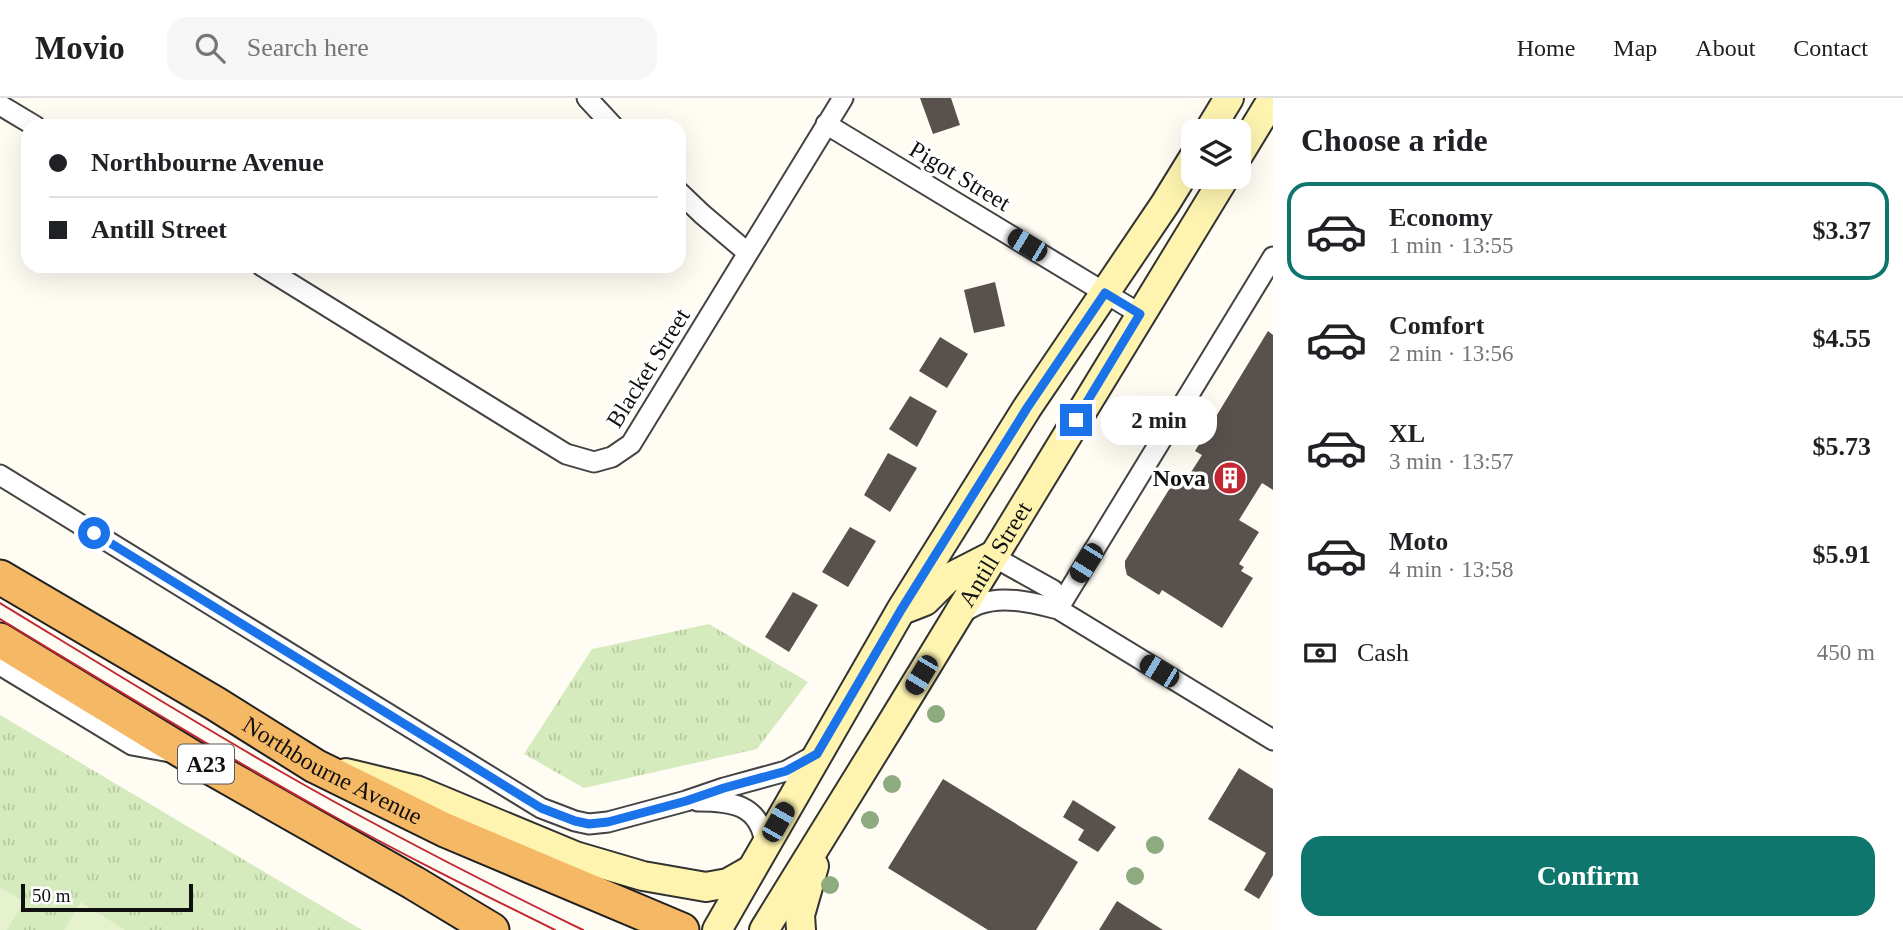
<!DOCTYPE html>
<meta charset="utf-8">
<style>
body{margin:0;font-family:"Times New Roman",serif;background:#f6f6f6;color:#202124;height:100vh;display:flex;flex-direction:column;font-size:26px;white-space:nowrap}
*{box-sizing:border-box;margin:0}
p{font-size:23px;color:#757577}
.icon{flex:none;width:38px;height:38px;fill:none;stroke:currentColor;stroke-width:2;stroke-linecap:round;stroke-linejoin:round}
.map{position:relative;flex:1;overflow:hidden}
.details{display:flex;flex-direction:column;background:#fff;width:630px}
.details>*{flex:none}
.guide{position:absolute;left:21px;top:21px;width:665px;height:154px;border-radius:21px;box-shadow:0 7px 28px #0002;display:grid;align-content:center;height:154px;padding:0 28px;background:#fff}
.buttons{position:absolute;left:1181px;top:21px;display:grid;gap:14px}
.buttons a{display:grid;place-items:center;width:70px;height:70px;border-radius:14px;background:#fff;box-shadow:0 7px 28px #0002;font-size:35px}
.scale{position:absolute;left:21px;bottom:18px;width:172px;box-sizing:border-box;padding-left:7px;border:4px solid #101010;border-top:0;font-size:19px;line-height:24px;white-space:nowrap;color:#101010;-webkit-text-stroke:5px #fff;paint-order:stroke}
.end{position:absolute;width:32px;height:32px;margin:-16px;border:9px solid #1a73e8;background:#fff;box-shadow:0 0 0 4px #fff}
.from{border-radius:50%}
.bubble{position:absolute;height:49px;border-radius:21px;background:#fff;box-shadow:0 7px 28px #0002;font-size:23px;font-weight:600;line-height:49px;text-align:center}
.car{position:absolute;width:21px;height:42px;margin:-21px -10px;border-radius:9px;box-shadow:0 0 5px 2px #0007;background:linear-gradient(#222 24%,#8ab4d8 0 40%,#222 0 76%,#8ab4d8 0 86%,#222 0)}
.guide b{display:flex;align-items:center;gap:24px;height:66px;font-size:26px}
.guide b+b{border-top:2px solid #e0e0e0}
.guide i{width:18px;height:18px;background:#202124}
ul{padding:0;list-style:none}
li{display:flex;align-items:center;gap:21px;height:98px;margin:0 14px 10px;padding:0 14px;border:4px solid transparent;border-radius:21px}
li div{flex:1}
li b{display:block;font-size:26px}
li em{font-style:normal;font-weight:600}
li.active{border-color:#0f766e}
li>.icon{width:63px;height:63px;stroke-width:1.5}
h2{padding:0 28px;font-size:32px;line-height:84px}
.pay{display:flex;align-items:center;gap:18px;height:77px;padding:0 28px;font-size:26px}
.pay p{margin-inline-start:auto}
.primary-button{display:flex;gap:14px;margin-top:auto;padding:14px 28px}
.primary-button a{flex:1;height:80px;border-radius:21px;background:#0f766e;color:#fff;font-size:28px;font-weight:600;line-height:80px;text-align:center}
header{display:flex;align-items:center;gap:42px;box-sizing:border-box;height:98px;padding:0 35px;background:#fff;border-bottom:2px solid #e0e0e0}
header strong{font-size:33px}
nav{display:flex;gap:38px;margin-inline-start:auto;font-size:24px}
.search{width:490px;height:63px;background:#f6f6f6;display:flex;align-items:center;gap:18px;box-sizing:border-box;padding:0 24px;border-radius:21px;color:#757577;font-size:26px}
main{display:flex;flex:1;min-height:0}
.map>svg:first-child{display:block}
</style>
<header>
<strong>Movio</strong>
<div class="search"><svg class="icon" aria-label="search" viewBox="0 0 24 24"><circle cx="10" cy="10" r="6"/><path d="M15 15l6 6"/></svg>Search here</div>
<nav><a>Home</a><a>Map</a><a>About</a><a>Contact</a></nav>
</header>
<main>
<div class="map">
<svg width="1273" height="832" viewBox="0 0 1273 832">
<defs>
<pattern id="park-tufts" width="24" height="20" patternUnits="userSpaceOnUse" patternTransform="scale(1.75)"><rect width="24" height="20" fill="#d5eabd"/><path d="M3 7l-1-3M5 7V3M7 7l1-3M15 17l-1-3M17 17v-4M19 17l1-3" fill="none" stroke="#b6c8a1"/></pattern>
</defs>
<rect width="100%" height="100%" fill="#fffcf4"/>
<!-- park -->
<path fill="url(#park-tufts)" d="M 709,526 L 808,584 L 757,651 L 584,690 L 524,656 L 592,551 Z
M 0,617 L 362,832 L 0,832 Z"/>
<!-- pitch -->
<path fill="#e6f1ce" d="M 0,789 L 24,804 L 7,832 L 0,832 Z
M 81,804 L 125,832 L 64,832 Z"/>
<!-- building -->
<path fill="#59514d" d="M 920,0 L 951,0 L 960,27 L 933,36 Z
M 995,184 L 1005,228 L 974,235 L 964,192 Z
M 1268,233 L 1273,237 L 1273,392 L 1262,385 L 1239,422 L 1259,434 L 1239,466 L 1244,469 L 1241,473 L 1253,480 L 1222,530 L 1162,492 L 1159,497 L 1127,477 L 1125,469 L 1125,463 L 1178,377 L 1186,382 L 1202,357 L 1195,353 Z
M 940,239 L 968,256 L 947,290 L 919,273 Z
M 910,298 L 937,313 L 917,349 L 889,331 Z
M 888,355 L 917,370 L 890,414 L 864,397 Z
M 850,429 L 876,443 L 848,489 L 822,474 Z
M 793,494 L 818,507 L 789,554 L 765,539 Z
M 1239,670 L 1273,691 L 1273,777 L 1259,801 L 1244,792 L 1266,755 L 1208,721 Z
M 943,681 L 1078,764 L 1036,832 L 988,832 L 888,770 Z
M 1073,702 L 1116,729 L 1098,754 L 1078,742 L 1084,732 L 1063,719 Z
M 1117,803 L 1163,832 L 1099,832 Z"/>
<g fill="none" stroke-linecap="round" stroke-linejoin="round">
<defs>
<path id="minor" d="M 587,0 L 613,28
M 0,7 L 35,28
M 826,26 L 1140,216
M 679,94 L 702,116 L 748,155
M 262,168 L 566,356 L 594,364 L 612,359 L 631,346 L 843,0
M 0,377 L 541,710 L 575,723 L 589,726 L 608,724 L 686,703 L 724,690 L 786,673 L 817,656
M 992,458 L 1053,492 L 1058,511
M 1058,511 L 1273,159
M 959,516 C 966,513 973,508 979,506 C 1005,497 1033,505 1058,511 L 1273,642
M 0,567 L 132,647 L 170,654
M 698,703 C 731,703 760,706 765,746"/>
<g id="secondary">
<path d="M 1209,33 L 1229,0"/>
<path d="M 1239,56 L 1273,0"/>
<path d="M 907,510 L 925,503 L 947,481 L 992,458"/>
<path d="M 346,675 L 416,692 L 575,758 L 643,778 L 706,789 L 728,785 L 751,772"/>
<path d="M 717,832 L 901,512 L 1027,310 L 1165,106 L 1194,59"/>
<path id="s1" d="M 764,832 L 890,628 L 1225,79"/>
<path d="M 801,832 L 800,817 L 814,768"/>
</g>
<g id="trunk">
<path id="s2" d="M 0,479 L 216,606 L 315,668 L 445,732 L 682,832"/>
<path d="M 0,542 L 192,659 L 414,785 L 492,832"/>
</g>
</defs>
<!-- minor casing -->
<use href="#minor" stroke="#434343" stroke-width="23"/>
<!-- secondary casing -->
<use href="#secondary" stroke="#323232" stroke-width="32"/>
<!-- trunk casing -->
<use href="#trunk" stroke="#212121" stroke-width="37"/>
<!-- minor -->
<use href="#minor" stroke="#fff" stroke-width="19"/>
<!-- secondary -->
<use href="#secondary" stroke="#fef4b0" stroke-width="28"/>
<!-- trunk -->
<use href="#trunk" stroke="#f5b864" stroke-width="33"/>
<!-- tram -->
<path stroke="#c12832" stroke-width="2" d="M 0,505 C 92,561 184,618 278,672 C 377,729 480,782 583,832
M 0,521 C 106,585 211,650 319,710 C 397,754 476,793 555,832"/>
</g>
<!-- trees -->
<g fill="#8dab7f">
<circle cx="936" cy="616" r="9"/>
<circle cx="892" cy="686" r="9"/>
<circle cx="870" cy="722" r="9"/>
<circle cx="1155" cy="747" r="9"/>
<circle cx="1135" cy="778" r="9"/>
<circle cx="830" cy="787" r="9"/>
</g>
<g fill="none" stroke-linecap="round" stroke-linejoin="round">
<!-- route -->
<path stroke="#1a73e8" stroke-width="9" d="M 94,435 L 541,710 L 575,723 L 589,726 L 608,724 L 686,703 L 724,690 L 786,673 L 817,656 L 901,512 L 1027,310 L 1105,195 L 1140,216 L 1076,322"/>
</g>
<!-- icons -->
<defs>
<symbol id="building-disc" viewBox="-11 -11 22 22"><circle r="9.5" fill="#c12832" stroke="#fff"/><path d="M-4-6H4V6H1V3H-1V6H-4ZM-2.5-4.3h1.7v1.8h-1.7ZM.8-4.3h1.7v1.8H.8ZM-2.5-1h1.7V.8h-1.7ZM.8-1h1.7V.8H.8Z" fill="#fff"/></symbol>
</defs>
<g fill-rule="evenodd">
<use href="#building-disc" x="1211" y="361" width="38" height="38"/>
</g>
<g text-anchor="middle" stroke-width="7" stroke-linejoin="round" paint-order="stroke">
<!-- shield labels -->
<rect fill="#fff" stroke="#585858" stroke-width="2" x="178" y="646.5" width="56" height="39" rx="5"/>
<g font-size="23" font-weight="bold" fill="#101010">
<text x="206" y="674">A23</text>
</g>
<!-- street labels -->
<g font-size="24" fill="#101010" stroke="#fff">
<text transform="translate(960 78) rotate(31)" y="8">Pigot Street</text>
<text transform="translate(648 270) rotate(-58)" y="8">Blacket Street</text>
<text dy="8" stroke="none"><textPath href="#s1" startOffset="441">Antill Street</textPath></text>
<text dy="8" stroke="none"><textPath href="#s2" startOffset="385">Northbourne Avenue</textPath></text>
</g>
<!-- poi labels -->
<g font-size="24" font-weight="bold" fill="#101010" stroke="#fff" text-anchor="end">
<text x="1206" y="388">Nova</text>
</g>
</g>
</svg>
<div class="buttons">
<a><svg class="icon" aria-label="layers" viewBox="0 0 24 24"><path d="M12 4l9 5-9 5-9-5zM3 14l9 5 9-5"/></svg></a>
</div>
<div class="scale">50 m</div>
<i class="end from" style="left:94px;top:435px"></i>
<i class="end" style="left:1076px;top:322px"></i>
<div class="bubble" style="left:1101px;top:298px;width:116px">2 min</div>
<i class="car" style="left:1027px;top:147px;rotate:301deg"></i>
<i class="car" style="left:1086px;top:465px;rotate:212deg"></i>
<i class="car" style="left:1159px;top:573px;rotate:301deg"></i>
<i class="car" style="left:921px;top:577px;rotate:211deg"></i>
<i class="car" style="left:778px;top:724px;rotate:30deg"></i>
<div class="guide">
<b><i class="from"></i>Northbourne Avenue</b>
<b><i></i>Antill Street</b>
</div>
</div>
<section class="details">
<h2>Choose a ride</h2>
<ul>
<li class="active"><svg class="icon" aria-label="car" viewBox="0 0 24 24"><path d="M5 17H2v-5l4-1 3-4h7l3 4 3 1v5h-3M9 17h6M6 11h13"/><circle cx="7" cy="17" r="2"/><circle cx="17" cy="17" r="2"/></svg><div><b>Economy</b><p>1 min · 13:55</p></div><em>$3.37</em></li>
<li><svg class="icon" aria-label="car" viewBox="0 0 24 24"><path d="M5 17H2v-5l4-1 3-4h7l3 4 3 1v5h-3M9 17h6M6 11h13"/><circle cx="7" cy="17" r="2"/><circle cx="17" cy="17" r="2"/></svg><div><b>Comfort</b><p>2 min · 13:56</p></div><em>$4.55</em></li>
<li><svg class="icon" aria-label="car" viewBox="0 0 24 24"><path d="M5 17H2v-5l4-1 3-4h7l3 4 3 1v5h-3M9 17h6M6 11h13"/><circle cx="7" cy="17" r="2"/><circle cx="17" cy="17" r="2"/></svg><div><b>XL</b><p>3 min · 13:57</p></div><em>$5.73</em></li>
<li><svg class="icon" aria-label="car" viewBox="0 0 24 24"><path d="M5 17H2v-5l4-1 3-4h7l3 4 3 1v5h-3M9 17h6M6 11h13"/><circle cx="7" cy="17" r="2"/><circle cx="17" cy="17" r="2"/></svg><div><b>Moto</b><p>4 min · 13:58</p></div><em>$5.91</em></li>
</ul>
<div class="pay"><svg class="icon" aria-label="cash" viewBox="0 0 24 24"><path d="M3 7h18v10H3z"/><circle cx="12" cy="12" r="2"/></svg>Cash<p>450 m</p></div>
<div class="primary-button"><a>Confirm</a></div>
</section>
</main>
